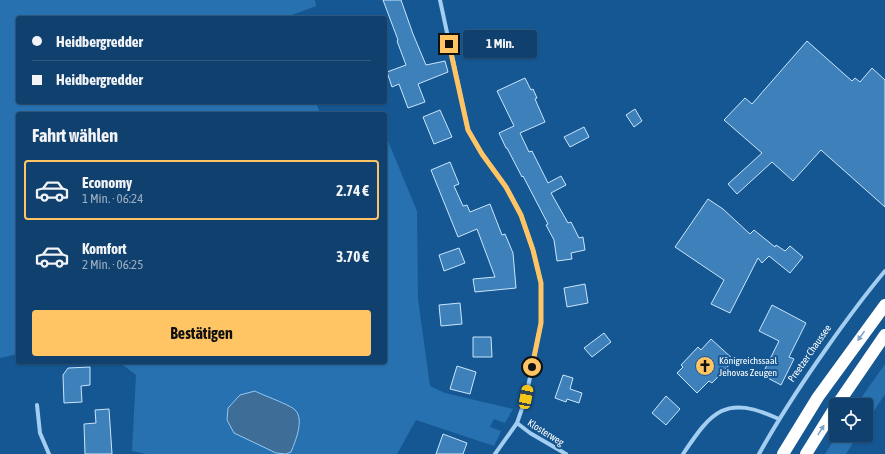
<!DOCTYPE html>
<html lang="de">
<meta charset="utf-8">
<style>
body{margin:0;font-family:"Asap Condensed",sans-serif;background:#1e4c76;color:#f1f3f6;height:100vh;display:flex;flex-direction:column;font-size:15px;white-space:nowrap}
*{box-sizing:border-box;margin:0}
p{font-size:13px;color:#9cafc2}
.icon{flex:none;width:22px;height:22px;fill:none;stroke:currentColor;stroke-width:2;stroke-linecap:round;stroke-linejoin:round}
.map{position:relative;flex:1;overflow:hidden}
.drawer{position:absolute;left:16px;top:112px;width:371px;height:252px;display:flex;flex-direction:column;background:#10416e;border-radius:4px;box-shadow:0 1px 3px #0004,0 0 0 1px #305a81}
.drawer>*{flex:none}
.banner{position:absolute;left:16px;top:16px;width:371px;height:88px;border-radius:4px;box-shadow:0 1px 3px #0004,0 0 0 1px #305a81;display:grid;align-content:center;height:88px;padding:0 16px;background:#10416e}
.tools{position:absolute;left:829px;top:398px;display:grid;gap:8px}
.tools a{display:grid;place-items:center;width:44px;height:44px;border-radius:4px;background:#10416e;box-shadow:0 1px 3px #0004,0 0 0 1px #305a81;font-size:20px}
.end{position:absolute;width:18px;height:18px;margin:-9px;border:5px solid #ffc463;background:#111;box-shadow:0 0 0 2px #111}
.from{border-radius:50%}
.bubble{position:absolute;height:28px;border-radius:4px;background:#10416e;box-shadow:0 1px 3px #0004,0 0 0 1px #305a81;font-size:13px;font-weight:700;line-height:28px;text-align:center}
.car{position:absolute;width:12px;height:24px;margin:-12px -6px;border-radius:5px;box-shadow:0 0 3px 1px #0007;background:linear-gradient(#f5c518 24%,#345 0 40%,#f5c518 0 76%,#345 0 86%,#f5c518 0)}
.banner b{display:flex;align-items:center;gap:14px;height:38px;font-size:15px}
.banner b+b{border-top:1px solid #305a81}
.banner i{width:10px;height:10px;background:#f1f3f6}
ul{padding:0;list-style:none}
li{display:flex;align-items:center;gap:12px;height:60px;margin:0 8px 6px;padding:0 8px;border:2px solid transparent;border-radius:4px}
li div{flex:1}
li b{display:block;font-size:15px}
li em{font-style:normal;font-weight:700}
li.selected{border-color:#ffc463}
li>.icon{width:36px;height:36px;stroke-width:1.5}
h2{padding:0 16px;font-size:18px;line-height:48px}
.cta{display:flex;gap:8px;margin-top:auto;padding:8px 16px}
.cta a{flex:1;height:46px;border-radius:4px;background:#ffc463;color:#111;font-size:16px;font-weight:700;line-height:46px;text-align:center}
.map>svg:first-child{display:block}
</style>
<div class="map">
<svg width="885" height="454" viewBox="0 0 885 454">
<rect width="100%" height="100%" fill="#155792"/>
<!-- green -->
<path fill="#2771b1" d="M 0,0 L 315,0 L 316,6 L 284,18 L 18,18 L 18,102 L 316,102 L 320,114 L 18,114 L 18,354 L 0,358 Z
M 385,134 L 417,211 L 418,299 L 430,386 L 445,393 L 513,409 L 505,423 L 494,419 L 490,427 L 501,431 L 494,446 L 416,420 L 397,454 L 286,454 L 291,452 L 240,395 L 228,408 L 227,420 C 245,433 263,451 285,454 L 146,454 L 132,451 L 136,375 L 119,362 L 385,362 Z
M 885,364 L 885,394 L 866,423 L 866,405 L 856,405 Z
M 837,435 L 858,435 L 846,454 L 825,454 Z"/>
<!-- water -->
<path fill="#3e6d98" stroke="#95caf4" d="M 255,391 C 262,395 291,405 295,410 C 305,419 295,442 291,452 L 286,454 L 276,453 L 234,433 L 227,420 L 228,408 L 240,395 Z"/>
<!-- building -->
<path fill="#3d80ba" stroke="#cae5fc" d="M 383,0 L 401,0 L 413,34 L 426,65 L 445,61 L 448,72 L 418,84 L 425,102 L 408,108 L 399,84 L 392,87 L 387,72 L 406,65 L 397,41 L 398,40 Z
M 807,41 L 852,81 L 855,78 L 860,82 L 872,68 L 885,80 L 885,207 L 821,150 L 793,181 L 772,162 L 737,194 L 728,184 L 762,153 L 724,120 L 745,98 L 752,104 Z
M 525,78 L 531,90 L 533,89 L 537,98 L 535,99 L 545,122 L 520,133 L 529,152 L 532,151 L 548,183 L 561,176 L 566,185 L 551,193 L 568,223 L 571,222 L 579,238 L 583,237 L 585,250 L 571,253 L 572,259 L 557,261 L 554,240 L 546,225 L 548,224 L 523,176 L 522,177 L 507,148 L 506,148 L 499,133 L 514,126 L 497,91 Z
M 635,109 L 642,121 L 634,127 L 626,115 Z
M 440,110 L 452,137 L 434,144 L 423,117 Z
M 584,127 L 589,137 L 570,147 L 564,137 Z
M 450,162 L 459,184 L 454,186 L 463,206 L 467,205 L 470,212 L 490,204 L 502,235 L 505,234 L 513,253 L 516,288 L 475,292 L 473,279 L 495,277 L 477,229 L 458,237 L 431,170 Z
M 708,199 L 723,209 L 750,234 L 754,230 L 775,247 L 776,245 L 785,251 L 790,246 L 803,257 L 790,273 L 769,256 L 762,263 L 758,258 L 730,313 L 711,304 L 724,280 L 675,247 Z
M 459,248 L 465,263 L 444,271 L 439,255 Z
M 585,284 L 588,303 L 567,307 L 564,288 Z
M 460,303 L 462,324 L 441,326 L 439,305 Z
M 772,305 L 806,323 L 789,357 L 794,359 L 781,385 L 762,375 L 779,341 L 759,331 Z
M 604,333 L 611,342 L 592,357 L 584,348 Z
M 473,337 L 491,337 L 492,357 L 473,357 Z
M 711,339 L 734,360 L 712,383 L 709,381 L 697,393 L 677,373 L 683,367 L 681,365 L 698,347 L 701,350 Z
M 457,366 L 476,372 L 470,394 L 450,389 Z
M 90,367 L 90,385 L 81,386 L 82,402 L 64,403 L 63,375 L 68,368 Z
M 563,375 L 573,378 L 570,389 L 582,393 L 579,403 L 567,399 L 566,402 L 555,398 Z
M 666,396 L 680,409 L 666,425 L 652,413 Z
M 109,409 L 112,454 L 85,454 L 84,424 L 96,423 L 95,410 Z
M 443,434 L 467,443 L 463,454 L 436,454 Z"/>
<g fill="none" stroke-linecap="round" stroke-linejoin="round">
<!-- street -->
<path stroke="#a3cdf1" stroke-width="4" d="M 440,0 L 468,130 L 482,154 L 506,187 L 521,215 L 533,250 L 541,283 L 541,323 L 526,397 L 517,423 L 495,454
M 37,405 L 40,433 L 49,454
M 517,423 L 530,433 L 566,454
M 683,454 C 712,411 725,394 779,419
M 759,454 C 779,418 802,383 826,349 C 845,322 864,296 885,271"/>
<!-- highway -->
<path stroke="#fff" stroke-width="12" d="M 837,405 L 885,335
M 783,454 L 818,397 L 885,305
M 806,454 L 836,406"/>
</g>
<!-- one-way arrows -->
<defs><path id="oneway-solid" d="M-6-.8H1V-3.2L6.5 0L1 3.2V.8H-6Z"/></defs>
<g fill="#7ea3c3">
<use href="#oneway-solid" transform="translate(861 336) rotate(126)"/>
<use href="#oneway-solid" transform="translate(821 430) rotate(-58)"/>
</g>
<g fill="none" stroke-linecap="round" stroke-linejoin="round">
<!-- route -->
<path stroke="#ffc463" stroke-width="5" d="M 449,44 L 468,130 L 482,154 L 506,187 L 521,215 L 533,250 L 541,283 L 541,323 L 532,367"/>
</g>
<!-- icons -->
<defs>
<symbol id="church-disc" viewBox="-11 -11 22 22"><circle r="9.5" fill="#ffc463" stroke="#155792"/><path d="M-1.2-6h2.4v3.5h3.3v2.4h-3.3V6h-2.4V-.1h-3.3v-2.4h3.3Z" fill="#111"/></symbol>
</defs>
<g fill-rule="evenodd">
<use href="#church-disc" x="694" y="355" width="22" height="22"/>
</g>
<g text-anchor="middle" stroke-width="4" stroke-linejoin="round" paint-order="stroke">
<!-- street labels -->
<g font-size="10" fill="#fff" stroke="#155792">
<text transform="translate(809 353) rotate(-55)" y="4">Preetzer Chaussee</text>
<text transform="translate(546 432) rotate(32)" y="4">Klosterweg</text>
</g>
<!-- poi labels -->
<g font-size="10" fill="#fff" stroke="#155792" text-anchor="start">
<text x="719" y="364">Königreichssaal<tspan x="719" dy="12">Jehovas Zeugen</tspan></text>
</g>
</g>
</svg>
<div class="tools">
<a><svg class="icon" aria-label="locate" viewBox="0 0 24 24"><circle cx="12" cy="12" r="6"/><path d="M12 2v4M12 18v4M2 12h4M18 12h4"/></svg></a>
</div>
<i class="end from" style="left:532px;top:367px"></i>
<i class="end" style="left:449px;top:44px"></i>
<div class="bubble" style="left:463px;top:30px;width:74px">1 Min.</div>
<i class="car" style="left:526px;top:397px;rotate:11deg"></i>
<div class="banner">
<b><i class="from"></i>Heidbergredder</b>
<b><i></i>Heidbergredder</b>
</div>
<section class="drawer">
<h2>Fahrt wählen</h2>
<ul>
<li class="selected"><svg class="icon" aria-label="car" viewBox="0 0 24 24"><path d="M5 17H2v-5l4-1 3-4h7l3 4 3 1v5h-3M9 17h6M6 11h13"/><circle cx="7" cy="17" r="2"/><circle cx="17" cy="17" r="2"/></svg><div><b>Economy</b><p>1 Min. · 06:24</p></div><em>2.74 €</em></li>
<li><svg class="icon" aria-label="car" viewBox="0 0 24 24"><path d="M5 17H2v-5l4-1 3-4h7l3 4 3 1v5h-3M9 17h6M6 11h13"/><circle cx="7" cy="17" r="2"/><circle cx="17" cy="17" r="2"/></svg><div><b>Komfort</b><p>2 Min. · 06:25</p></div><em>3.70 €</em></li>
</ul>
<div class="cta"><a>Bestätigen</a></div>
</section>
</div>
